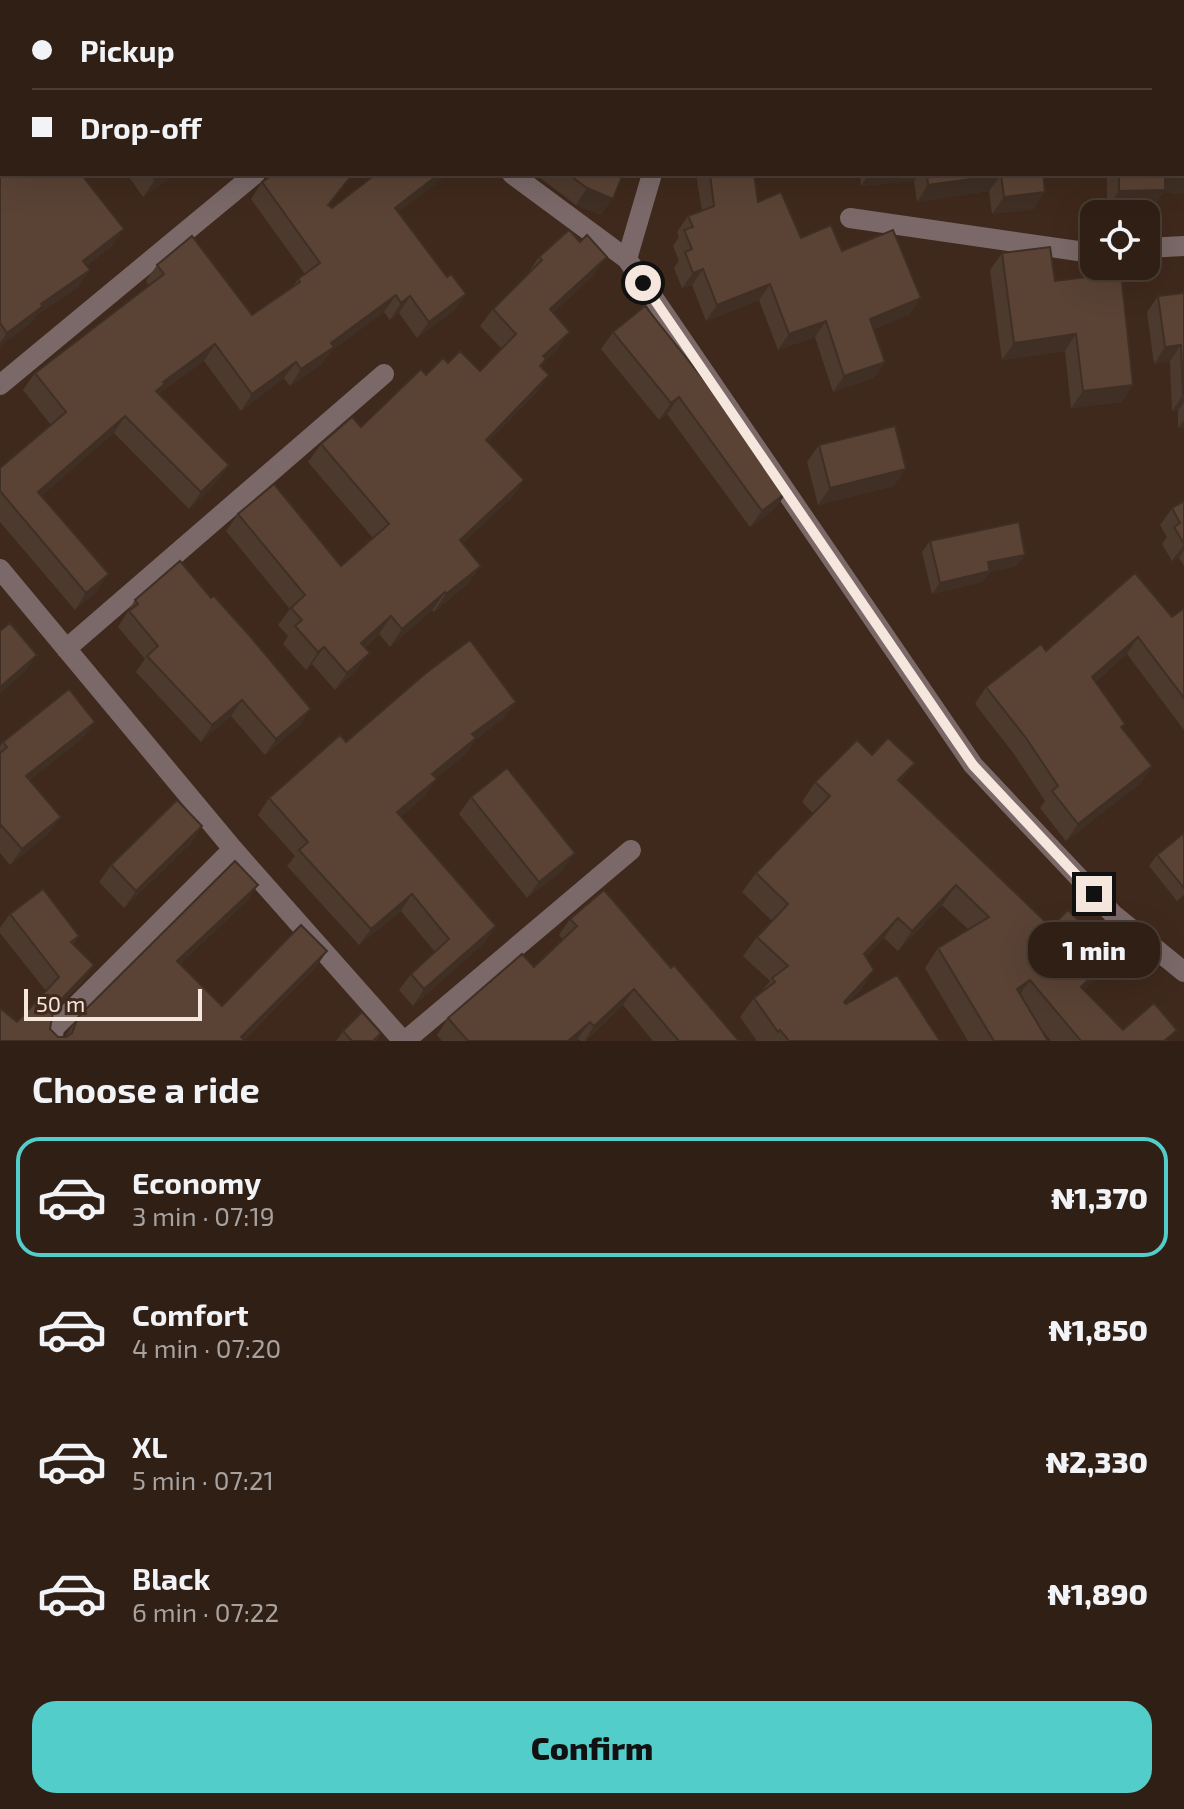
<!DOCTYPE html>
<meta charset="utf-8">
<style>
body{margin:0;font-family:"Exo 2",sans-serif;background:#37271e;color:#f1f3f6;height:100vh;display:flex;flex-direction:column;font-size:30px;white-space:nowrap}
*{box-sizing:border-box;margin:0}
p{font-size:26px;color:#a7a2a0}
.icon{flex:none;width:44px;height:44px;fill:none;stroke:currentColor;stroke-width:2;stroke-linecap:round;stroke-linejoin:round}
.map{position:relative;height:1041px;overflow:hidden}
.sheet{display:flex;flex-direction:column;background:#2f1f15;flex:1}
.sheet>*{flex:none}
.top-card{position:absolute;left:0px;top:0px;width:1184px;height:176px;box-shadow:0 8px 32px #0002,0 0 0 2px #4a3d34;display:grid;align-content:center;height:176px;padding:0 32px;background:#2f1f15}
.tools{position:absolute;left:1080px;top:200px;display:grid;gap:16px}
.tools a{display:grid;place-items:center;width:80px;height:80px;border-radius:16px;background:#2f1f15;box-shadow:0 8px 32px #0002,0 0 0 2px #4a3d34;font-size:40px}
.scale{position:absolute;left:24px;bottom:20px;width:178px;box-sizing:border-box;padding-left:8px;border:4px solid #f5e7de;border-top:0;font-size:22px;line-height:28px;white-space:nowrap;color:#f5e7de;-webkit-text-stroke:6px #3f291c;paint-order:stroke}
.end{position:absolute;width:36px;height:36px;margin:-18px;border:10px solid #f5e7de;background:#111;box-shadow:0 0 0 4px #111}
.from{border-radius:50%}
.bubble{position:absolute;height:56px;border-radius:24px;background:#2f1f15;box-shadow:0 8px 32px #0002,0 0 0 2px #4a3d34;font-size:26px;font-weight:800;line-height:56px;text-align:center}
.top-card b{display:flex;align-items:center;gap:28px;height:76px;font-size:30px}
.top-card b+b{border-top:2px solid #4a3d34}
.top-card i{width:20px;height:20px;background:#f1f3f6}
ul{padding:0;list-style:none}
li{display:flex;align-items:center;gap:24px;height:120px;margin:0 16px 12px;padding:0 16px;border:4px solid transparent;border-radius:24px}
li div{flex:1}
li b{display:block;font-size:30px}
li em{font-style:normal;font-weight:800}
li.selected{border-color:#53cdca}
li>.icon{width:72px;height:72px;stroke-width:1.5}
h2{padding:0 32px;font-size:36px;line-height:96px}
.primary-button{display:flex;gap:16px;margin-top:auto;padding:16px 32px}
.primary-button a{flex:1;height:92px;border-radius:24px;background:#53cdca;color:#111;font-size:32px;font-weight:800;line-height:92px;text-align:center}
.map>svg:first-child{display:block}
</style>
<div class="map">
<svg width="1184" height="1041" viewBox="0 0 1184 1041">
<rect width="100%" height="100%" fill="#3f291c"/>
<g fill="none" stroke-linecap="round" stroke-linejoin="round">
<!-- minor -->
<path stroke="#7a6968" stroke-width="20" d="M 91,2 L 93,0
M 445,2 L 446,0
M 706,2 L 707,0
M 0,78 L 2,76
M 512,174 L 627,259 L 973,765 L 1114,915 L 1184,972
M 850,218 L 1078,251 L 1094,251
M 1146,248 L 1184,246
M 627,259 L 652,174
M 0,385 L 255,174
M 0,569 L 233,849 L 403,1041
M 66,649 L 384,374
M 51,1041 L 55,1027 L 233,849
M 405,1041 L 631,850"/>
</g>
<!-- wall -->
<path fill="#4d3a2e" d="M 10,0 L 49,0 L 46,2 L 12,2 Z
M 219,0 L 292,0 L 293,2 L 220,2 Z
M 356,0 L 411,0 L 410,2 L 357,2 Z
M 782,0 L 842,0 L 842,2 L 782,2 Z
M 0,93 L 112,246 L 86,266 L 78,287 L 37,315 L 31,323 L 0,346 Z
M 1184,98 L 1184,194 L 1163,193 L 1153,207 L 1107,208 L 1107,174 L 1182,174 Z
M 127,174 L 175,174 L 143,197 Z
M 535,174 L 623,174 L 601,215 L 576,205 Z
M 696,174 L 754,174 L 758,202 L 801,238 L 842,251 L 910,314 L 874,329 L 885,362 L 874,378 L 833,392 L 815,337 L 778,350 L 759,300 L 706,321 L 692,285 L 682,288 L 674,268 L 679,261 L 673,246 L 679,237 L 677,232 L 688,216 L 702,211 Z
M 860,174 L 1043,174 L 1034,209 L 992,214 L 989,191 L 917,202 L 914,181 L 861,186 Z
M 262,182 L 329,206 L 332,208 L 398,213 L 447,277 L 466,294 L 454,311 L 417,338 L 399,313 L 390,320 L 384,312 L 331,351 L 322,364 L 290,386 L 284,378 L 241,411 L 204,361 L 158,394 L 229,465 L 217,481 L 189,509 L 114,433 L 41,496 L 97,591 L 75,610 L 0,522 L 0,468 L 51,425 L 23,390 L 35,373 L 149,286 L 146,281 L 157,265 L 252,315 L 293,286 L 298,279 L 305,274 L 251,199 Z
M 1002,253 L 1055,281 L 1122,402 L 1071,408 L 1065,351 L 1002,360 L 990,270 Z
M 539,257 L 594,275 L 553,313 L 557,350 L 546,360 L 541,367 L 549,375 L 537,392 L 488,442 L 524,480 L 512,497 L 463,543 L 469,583 L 434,612 L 432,610 L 390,647 L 379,634 L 365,647 L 357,670 L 335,690 L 312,664 L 306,670 L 283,644 L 288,636 L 278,625 L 290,609 L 226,531 L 238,514 L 341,566 L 373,538 L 308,462 L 321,444 L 361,427 L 426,375 L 448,363 L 480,371 L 502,349 L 480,326 L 493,309 L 528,273 Z
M 1184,293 L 1184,428 L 1178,428 L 1178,411 L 1172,411 L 1170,361 L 1154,364 L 1147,312 L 1158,296 Z
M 645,306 L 776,508 L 750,527 L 667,414 L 659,420 L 601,349 L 613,332 Z
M 819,445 L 894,486 L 818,505 L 807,462 Z
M 1184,501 L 1184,566 L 1179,558 L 1172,561 L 1162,544 L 1167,537 L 1160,525 L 1172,508 Z
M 930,541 L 1025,555 L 1017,566 L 990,572 L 982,582 L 932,594 L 922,552 Z
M 211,598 L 311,709 L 300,725 L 265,755 L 231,716 L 201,742 L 136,672 L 145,659 L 118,627 L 135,600 Z
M 1184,608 L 1184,730 L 1127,654 L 1095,682 L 1122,728 L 1152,766 L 1141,783 L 1066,841 L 1040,808 L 1045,801 L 1014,754 L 975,704 L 986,687 L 1046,651 L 1172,617 Z
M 504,718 L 475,740 L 465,755 L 436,778 L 425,796 L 401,816 L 496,926 L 484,943 L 413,1006 L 399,990 L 411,974 L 435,952 L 401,911 L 359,945 L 287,866 L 295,856 L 258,815 L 269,798 Z
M 83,738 L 30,780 L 49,833 L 10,865 L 0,853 L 0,746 L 3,742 Z
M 815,782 L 901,783 L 1100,975 L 1084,990 L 1123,1030 L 1170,1041 L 1051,1041 L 1042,1030 L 1048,1041 L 968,1041 L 925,968 L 938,948 L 969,930 L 942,905 L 898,951 L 884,938 L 866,957 L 874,970 L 861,989 L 848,1003 L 940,1041 L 757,1041 L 740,1017 L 754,998 L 762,991 L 770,981 L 743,956 L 757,937 L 772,921 L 742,892 L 756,873 L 813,813 L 802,802 Z
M 471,797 L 563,870 L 527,898 L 459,814 Z
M 202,826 L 191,843 L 124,908 L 99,882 L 111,865 Z
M 1184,833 L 1184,895 L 1177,901 L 1149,866 L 1157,855 Z
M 258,885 L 246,902 L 180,964 L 222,1006 L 327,951 L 316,967 L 244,1040 L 0,1041 L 46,991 L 0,933 L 0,928 L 10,914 L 79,936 L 73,944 L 94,965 L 83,981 L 53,1012 L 50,1029 L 58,1037 L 65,1037 L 78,1017 Z
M 570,919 L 671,968 L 739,1041 L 653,1041 L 623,1005 L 585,1041 L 581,1041 L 578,1039 L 576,1041 L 442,1041 L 437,1035 L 448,1018 L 534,967 L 563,940 L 559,935 Z
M 343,1031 L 381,1033 L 376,1041 L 336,1041 Z"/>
<!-- shaded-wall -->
<path fill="#3f2f25" d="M 35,0 L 49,0 L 46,2 L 33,2 Z
M 462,0 L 484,0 L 483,2 L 461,2 Z
M 164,174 L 175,174 L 143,197 L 155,180 Z
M 353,174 L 354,174 L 317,222 L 328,205 Z
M 439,174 L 449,174 L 383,224 L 395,208 Z
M 869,174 L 919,174 L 914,181 L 861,186 Z
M 1001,175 L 989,191 L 917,202 L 928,185 Z
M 1165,175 L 1184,176 L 1184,194 L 1163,193 L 1153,207 L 1107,208 L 1119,191 Z
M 587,188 L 613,199 L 601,215 L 576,205 Z
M 1045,192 L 1034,209 L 992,214 L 1004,197 Z
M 124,229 L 112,246 L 71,278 L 83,261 Z
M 607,257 L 594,275 L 538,327 L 550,309 Z
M 703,269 L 692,285 L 682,288 L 693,273 Z
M 90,270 L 78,287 L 37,315 L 31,323 L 0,346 L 0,343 L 7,333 L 41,304 Z
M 770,284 L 759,300 L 706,321 L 717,305 Z
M 466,294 L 454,311 L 417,338 L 429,322 Z
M 396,295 L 384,312 L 331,351 L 322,364 L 290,386 L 301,369 L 331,343 Z
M 410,296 L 399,313 L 390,320 L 401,303 Z
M 921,298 L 910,314 L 859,335 L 870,319 Z
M 826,321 L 815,337 L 778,350 L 789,334 Z
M 570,332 L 557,350 L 546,360 L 534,377 L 543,356 Z
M 1076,334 L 1065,351 L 1002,360 L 1014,343 Z
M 215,344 L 204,361 L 158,394 L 144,408 L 163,382 Z
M 1181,345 L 1170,361 L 1154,364 L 1165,347 Z
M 296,362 L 284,378 L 241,411 L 252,394 Z
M 885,362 L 874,378 L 833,392 L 844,376 Z
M 549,375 L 537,392 L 474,457 L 486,440 Z
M 1133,385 L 1122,402 L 1071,408 L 1083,391 Z
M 1183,395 L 1184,402 L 1178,411 L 1172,411 Z
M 679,397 L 667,414 L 659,420 L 671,403 Z
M 125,416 L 114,433 L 26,509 L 38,492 Z
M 1184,420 L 1184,428 L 1178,428 Z
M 229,465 L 217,481 L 189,509 L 201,492 Z
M 906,469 L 894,486 L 818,505 L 830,488 Z
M 524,480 L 512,497 L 448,558 L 460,540 Z
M 787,492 L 776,508 L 750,527 L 762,511 Z
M 1184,545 L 1184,550 L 1179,558 L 1172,561 Z
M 1025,555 L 1017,566 L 990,572 L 982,582 L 932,594 L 940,583 L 988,562 Z
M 481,566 L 469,583 L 434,612 L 446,594 Z
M 109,574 L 97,591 L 75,610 L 86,593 Z
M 445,592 L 432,610 L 390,647 L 402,629 Z
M 391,616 L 379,634 L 349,660 L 361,643 Z
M 1138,637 L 1127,654 L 1080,694 L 1092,677 Z
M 324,647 L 312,664 L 306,670 L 318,652 Z
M 370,653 L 357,670 L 335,690 L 347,673 Z
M 37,655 L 25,672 L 0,694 L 0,687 Z
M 242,700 L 231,716 L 201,742 L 212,725 Z
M 516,702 L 504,718 L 475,740 L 465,755 L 421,791 L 432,774 L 472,734 Z
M 311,709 L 300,725 L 265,755 L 276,739 Z
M 95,722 L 83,738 L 15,792 L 26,776 Z
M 915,763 L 901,782 L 898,780 Z
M 1152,766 L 1141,783 L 1066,841 L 1078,824 Z
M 437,779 L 425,796 L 386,828 L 397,812 Z
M 61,817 L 49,833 L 10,865 L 22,849 Z
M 202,826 L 191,843 L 124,908 L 136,891 Z
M 575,853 L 563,870 L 527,898 L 539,882 Z
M 258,885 L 246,902 L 166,978 L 177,961 Z
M 956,885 L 942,905 L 898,951 L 912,931 Z
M 412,894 L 401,911 L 359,945 L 371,929 Z
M 898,918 L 884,938 L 850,973 L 864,954 Z
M 496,926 L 484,943 L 413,1006 L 424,989 Z
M 327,951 L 316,967 L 242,1041 L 241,1037 Z
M 1113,955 L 1100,975 L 1067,1006 L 1081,987 Z
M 94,965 L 83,981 L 42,1023 L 54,1007 Z
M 874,970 L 861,989 L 830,1021 L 844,1002 Z
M 1030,980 L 1016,1000 L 1017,989 Z
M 634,989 L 623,1005 L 584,1041 L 594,1026 Z
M 590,1022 L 576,1041 L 568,1041 Z"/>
<!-- building -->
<path fill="#5a4335" stroke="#3f2f25" stroke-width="2" d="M 107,0 L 162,0 L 163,2 L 108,2 Z
M 243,0 L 292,0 L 293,2 L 245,2 Z
M 380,0 L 402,0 L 400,2 L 381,2 Z
M 485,0 L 681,0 L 681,2 L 484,2 Z
M 797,0 L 842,0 L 842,2 L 797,2 Z
M 896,0 L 949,0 L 949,1 L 963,0 L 1005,0 L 1005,2 L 897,2 Z
M 1097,0 L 1166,0 L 1166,2 L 1061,2 Z
M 2,91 L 2,174 L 81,174 L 124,229 L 83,261 L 90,270 L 41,304 L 43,306 L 7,333 L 0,323 L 0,93 Z
M 1182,98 L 1184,98 L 1184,176 L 1165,175 L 1165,190 L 1119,191 L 1119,174 L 1182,174 Z
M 150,174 L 164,174 L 155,180 Z
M 274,174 L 353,174 L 328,205 L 332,208 L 376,174 L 439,174 L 395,208 L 447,277 L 451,274 L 466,294 L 429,322 L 410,296 L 401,303 L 396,295 L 331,343 L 334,347 L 301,369 L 296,362 L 252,394 L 215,344 L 163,382 L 165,384 L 156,391 L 229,465 L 201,492 L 125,416 L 38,492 L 109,574 L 86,593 L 0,491 L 0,468 L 66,412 L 35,373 L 164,274 L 157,265 L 192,236 L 252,315 L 300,282 L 298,279 L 320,263 L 262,182 Z
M 568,174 L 623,174 L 613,199 L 587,188 Z
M 710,174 L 754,174 L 758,202 L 781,192 L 801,238 L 831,225 L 842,251 L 893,230 L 921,298 L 870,319 L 885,362 L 844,376 L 826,321 L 789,334 L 770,284 L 717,305 L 703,269 L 693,273 L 685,252 L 692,249 L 684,230 L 693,227 L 688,216 L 714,206 Z
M 927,174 L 1043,174 L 1045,192 L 1004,197 L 1001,175 L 928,185 Z
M 569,230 L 580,242 L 587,235 L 607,257 L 550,309 L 570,332 L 543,356 L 546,359 L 540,366 L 549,375 L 486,440 L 524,480 L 460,540 L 481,566 L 446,594 L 445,592 L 402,629 L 391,616 L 361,643 L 370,653 L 347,673 L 324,647 L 318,652 L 295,626 L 302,620 L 291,608 L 305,595 L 238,514 L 274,484 L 341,566 L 389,524 L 321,444 L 352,417 L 361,427 L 421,369 L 426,375 L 443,358 L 448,363 L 460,351 L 480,371 L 516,334 L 493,309 L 542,260 L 539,257 Z
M 1050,247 L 1055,281 L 1121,273 L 1133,385 L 1083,391 L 1076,334 L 1014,343 L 1002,253 Z
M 1184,293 L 1184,395 L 1183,395 L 1181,345 L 1165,347 L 1158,296 Z
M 645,306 L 716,395 L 787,492 L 762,511 L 679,397 L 671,403 L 613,332 Z
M 895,426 L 906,469 L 830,488 L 819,445 Z
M 1184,501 L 1184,544 L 1174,527 L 1180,523 L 1172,508 Z
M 1019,522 L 1025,555 L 988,562 L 990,571 L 940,583 L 930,541 Z
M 180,561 L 211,598 L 214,596 L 249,635 L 311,709 L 276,739 L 242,700 L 212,725 L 147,656 L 158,646 L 129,611 L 138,604 L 135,600 Z
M 1135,573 L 1172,617 L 1184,608 L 1184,698 L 1138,637 L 1092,677 L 1125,724 L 1121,727 L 1152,766 L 1078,824 L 1052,791 L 1058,786 L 1026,738 L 986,687 L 1041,644 L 1046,651 Z
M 10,623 L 37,655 L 0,687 L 0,631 Z
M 470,640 L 516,702 L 472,734 L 476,738 L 432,774 L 437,779 L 397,812 L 496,926 L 424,989 L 411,974 L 449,939 L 412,894 L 371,929 L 299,850 L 308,842 L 269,798 L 340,735 L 346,742 L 426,673 Z
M 69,689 L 95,722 L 26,776 L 61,817 L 22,849 L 1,825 L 0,828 L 0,753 L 7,747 L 3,742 Z
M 888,738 L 915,763 L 898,780 L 1051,927 L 1068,910 L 1113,955 L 1081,987 L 1123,1030 L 1154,1003 L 1177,1030 L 1164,1041 L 1081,1041 L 1030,980 L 1017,989 L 1048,1041 L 994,1041 L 938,948 L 989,917 L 956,885 L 912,931 L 898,918 L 864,954 L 874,970 L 844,1002 L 846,1004 L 897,975 L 940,1041 L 789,1041 L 780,1030 L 778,1032 L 754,998 L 775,982 L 772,978 L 788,966 L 757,937 L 788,904 L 756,873 L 830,796 L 815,782 L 857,740 L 872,755 Z
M 507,768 L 575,853 L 539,882 L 471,797 Z
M 177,800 L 202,826 L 136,891 L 111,865 Z
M 1184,833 L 1184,888 L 1157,855 Z
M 235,861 L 258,885 L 177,961 L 222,1006 L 301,925 L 327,951 L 241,1037 L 245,1041 L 0,1041 L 0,1008 L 17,1022 L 59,977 L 10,914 L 43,889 L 79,936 L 71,942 L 94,965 L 54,1007 L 50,1029 L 58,1037 L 66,1037 L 72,1033 L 78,1017 Z
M 604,890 L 671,968 L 674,965 L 739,1041 L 679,1041 L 634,989 L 594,1026 L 590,1022 L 568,1041 L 468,1041 L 448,1018 L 522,954 L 534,967 L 577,926 L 570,919 Z
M 362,1012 L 381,1033 L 373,1041 L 352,1041 L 343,1031 Z"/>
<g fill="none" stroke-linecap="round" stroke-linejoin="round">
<!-- route -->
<path stroke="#f5e7de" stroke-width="10" d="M 643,283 L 973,765 L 1094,894"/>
</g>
</svg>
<div class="tools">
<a><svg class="icon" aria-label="locate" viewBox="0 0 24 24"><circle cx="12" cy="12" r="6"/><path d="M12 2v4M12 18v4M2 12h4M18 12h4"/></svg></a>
</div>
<div class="scale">50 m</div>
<i class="end from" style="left:643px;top:283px"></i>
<i class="end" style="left:1094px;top:894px"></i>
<div class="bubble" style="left:1028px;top:922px;width:132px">1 min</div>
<div class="top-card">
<b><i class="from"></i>Pickup</b>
<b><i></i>Drop-off</b>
</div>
</div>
<section class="sheet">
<h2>Choose a ride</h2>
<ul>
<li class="selected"><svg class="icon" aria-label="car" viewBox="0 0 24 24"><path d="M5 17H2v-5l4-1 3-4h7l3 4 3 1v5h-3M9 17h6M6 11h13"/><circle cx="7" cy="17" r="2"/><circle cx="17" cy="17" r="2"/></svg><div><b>Economy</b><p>3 min · 07:19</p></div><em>₦1,370</em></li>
<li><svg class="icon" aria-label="car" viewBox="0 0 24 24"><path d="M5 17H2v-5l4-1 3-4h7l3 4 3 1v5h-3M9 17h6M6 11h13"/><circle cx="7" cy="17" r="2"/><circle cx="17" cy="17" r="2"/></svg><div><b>Comfort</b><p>4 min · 07:20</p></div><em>₦1,850</em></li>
<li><svg class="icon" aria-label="car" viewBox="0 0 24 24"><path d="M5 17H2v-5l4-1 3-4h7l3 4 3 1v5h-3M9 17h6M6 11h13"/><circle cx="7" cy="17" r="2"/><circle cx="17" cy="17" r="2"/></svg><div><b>XL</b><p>5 min · 07:21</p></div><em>₦2,330</em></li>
<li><svg class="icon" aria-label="car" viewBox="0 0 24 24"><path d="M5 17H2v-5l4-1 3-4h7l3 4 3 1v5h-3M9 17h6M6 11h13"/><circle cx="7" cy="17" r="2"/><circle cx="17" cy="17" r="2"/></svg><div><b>Black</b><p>6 min · 07:22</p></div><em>₦1,890</em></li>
</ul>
<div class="primary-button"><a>Confirm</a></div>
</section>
